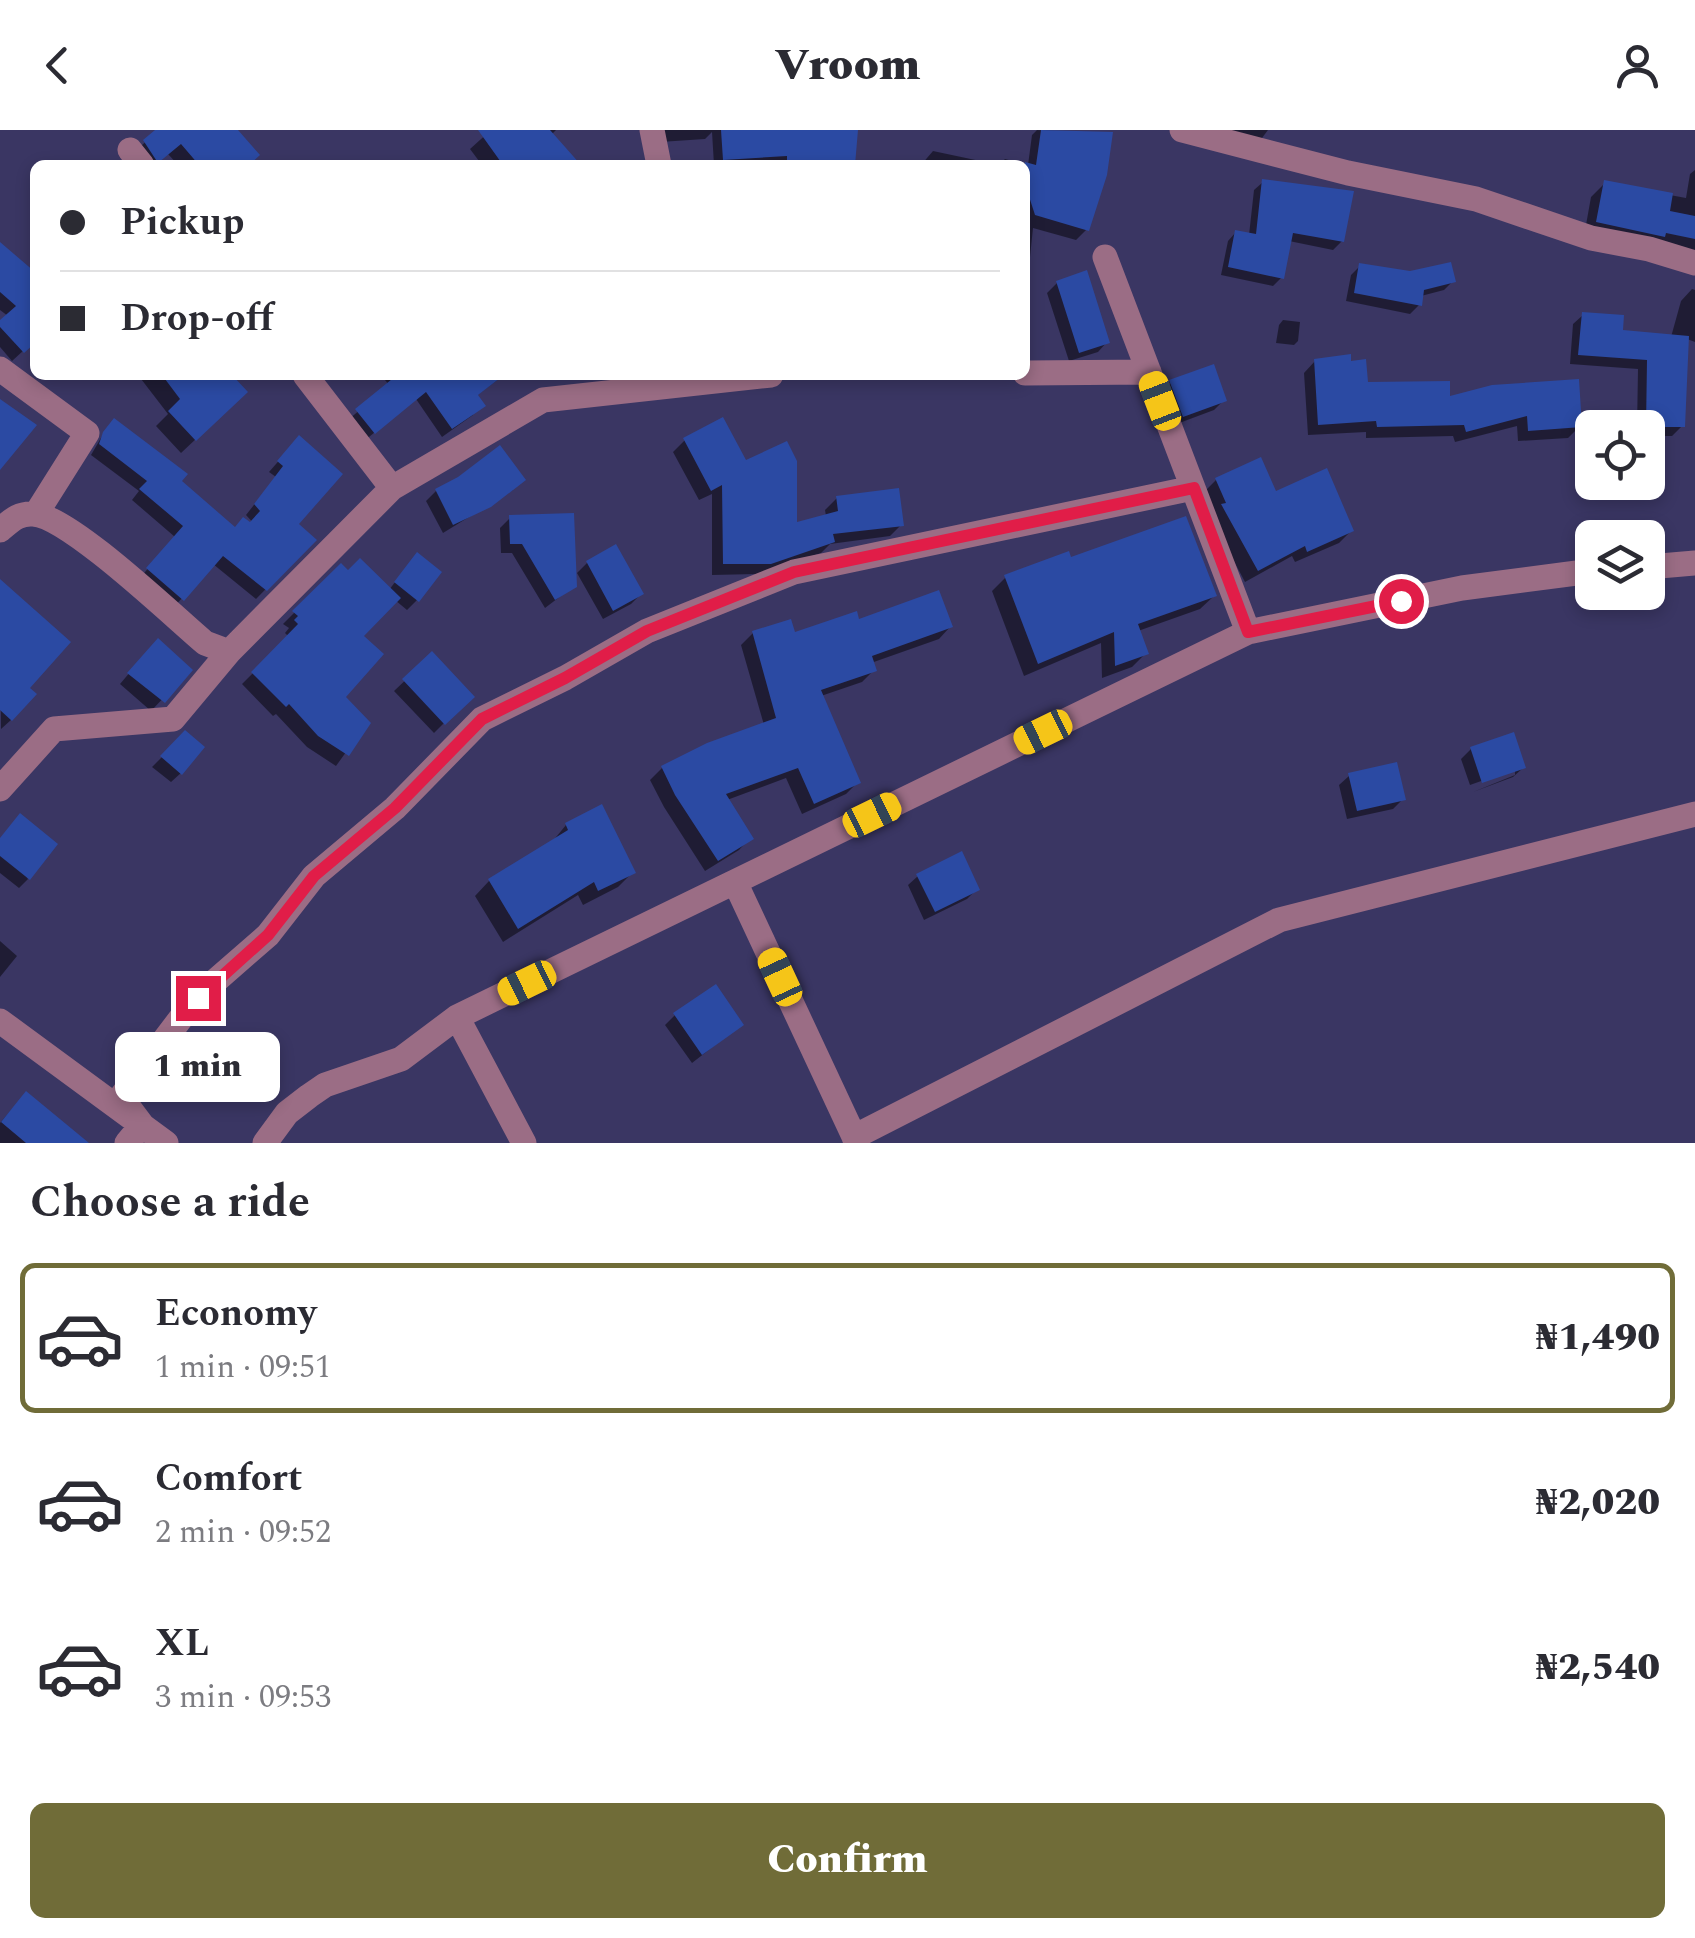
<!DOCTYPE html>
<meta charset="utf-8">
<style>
body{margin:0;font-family:Spectral,serif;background:#f2f2f3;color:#2b2b33;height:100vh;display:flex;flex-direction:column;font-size:38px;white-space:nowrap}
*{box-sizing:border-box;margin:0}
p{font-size:32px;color:#7c7c81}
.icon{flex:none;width:55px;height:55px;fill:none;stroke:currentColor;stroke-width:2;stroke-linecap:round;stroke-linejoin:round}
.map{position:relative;height:1013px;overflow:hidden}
.side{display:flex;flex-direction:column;background:#fff;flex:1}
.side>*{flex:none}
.hud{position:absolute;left:30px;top:30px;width:1000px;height:220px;border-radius:15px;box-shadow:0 5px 15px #0003;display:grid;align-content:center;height:220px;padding:0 30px;background:#fff}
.fabs{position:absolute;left:1575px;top:280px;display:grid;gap:20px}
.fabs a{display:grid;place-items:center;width:90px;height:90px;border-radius:15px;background:#fff;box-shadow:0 5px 15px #0003;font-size:50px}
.end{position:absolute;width:45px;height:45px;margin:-22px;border:12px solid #e11d48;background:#fff;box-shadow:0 0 0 5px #fff}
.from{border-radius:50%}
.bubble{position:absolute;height:70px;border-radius:15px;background:#fff;box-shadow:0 5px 15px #0003;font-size:32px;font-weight:800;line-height:70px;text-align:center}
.car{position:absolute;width:30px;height:60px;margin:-30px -15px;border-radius:12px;box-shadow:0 0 8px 2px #0007;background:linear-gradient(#f5c518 24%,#345 0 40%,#f5c518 0 76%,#345 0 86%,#f5c518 0)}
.hud b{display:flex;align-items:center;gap:35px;height:95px;font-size:38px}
.hud b+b{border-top:2px solid #e1e1e2}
.hud i{width:25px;height:25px;background:#2b2b33}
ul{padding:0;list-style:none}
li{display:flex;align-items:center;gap:30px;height:150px;margin:0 20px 15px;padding:0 10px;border:5px solid transparent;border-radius:15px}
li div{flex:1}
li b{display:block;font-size:38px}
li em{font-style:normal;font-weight:800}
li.selected{border-color:#706c38}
li>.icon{width:90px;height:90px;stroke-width:1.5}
h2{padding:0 30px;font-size:45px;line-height:120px}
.action{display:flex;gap:20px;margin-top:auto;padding:20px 30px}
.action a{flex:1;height:115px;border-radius:15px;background:#706c38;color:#fff;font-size:40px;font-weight:800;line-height:115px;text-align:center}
header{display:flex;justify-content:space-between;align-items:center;height:130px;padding:0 30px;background:#fff;font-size:45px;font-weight:800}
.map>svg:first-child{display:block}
</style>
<header><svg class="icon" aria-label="back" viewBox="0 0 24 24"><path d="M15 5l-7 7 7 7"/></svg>Vroom<svg class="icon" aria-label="person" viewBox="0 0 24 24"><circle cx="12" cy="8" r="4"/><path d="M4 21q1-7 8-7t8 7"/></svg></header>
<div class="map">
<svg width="1695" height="1013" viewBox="0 0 1695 1013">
<rect width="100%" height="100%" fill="#3a3663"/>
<!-- shadow -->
<path fill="#0007" d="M 159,0 L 235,0 L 247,35 L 178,35 L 168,24 L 154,35 L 141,35 L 133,23 Z
M 491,0 L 556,0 L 551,5 L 578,35 L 482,35 L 470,19 Z
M 656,0 L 855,0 L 852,35 L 714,35 L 712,2 L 705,9 L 660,12 Z
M 1037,0 L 1110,4 L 1087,99 L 1076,110 L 1033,98 L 1025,176 L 1025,35 L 921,35 L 933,21 L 999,35 L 1005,29 L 1028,35 L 1032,5 Z
M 1187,0 L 1268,0 L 1256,16 Z
M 1695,40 L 1695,134 L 1584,106 L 1591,67 L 1605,53 L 1686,68 L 1690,44 Z
M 1263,52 L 1342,111 L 1333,120 L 1289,111 L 1282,147 L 1273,156 L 1221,145 L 1228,111 L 1236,102 L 1249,105 L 1254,60 Z
M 0,118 L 35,155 L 35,210 L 12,231 L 0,217 L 0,194 L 8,186 L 0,180 Z
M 1360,136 L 1453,151 L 1444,160 L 1421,166 L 1419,175 L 1410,184 L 1346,171 L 1351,145 Z
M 1057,153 L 1107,212 L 1098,222 L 1069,231 L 1047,163 Z
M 1692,159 L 1695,160 L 1695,212 L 1687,209 L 1682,296 L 1672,306 L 1648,306 L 1648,298 L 1637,298 L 1638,239 L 1570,234 L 1573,194 L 1583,185 L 1620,202 L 1671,207 L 1681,171 Z
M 1283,190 L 1300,192 L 1298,211 L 1294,215 L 1276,213 L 1279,195 Z
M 1315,231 L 1366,254 L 1580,296 L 1568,308 L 1518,311 L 1517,296 L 1455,312 L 1453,306 L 1366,308 L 1366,302 L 1308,305 L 1304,243 Z
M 138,245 L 229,245 L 231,276 L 181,323 L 156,296 L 168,284 Z
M 381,245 L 504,245 L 476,266 L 473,285 L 442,307 L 416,269 L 364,311 L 348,290 L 389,255 Z
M 1171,253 L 1224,270 L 1214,280 L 1174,295 L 1161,262 Z
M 105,301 L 178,351 L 234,399 L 257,397 L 246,385 L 276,347 L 269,342 L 290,318 L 296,394 L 313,411 L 256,469 L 213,434 L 173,478 L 139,449 L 175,407 L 132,370 L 139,361 L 91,325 Z
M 685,310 L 795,395 L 826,386 L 825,380 L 837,368 L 901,395 L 890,406 L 830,414 L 821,423 L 757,444 L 712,445 L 712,364 L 699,370 L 673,322 Z
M 460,349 L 513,360 L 443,403 L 426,371 L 436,361 Z
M 1216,350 L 1274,364 L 1351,401 L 1339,413 L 1295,432 L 1292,426 L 1245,452 L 1211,388 L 1204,362 Z
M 510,388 L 574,456 L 545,478 L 512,423 L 501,423 L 500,398 Z
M 616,418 L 641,464 L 631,474 L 603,489 L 577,443 L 587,433 Z
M 408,435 L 417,470 L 407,480 L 395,470 L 361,506 L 343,567 L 367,593 L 336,636 L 307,617 L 276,584 L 273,586 L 242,554 L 289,507 L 285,503 L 289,498 L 283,494 L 341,436 L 348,443 L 389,460 Z
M 1006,447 L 1214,466 L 1200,479 L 1138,501 L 1146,523 L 1132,537 L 1102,548 L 1101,513 L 1024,546 L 992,461 Z
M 0,452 L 26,558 L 11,590 L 1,599 Z
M 858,492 L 950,497 L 939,509 L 871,533 L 874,540 L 862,552 L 821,566 L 858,652 L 846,664 L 802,684 L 786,648 L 727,670 L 750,708 L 739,720 L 705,741 L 664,677 L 650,650 L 662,638 L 764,595 L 741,515 L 753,503 L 793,506 Z
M 148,521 L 190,540 L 151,581 L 120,554 Z
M 432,525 L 471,566 L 434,603 L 394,561 Z
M 185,604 L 181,643 L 171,652 L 152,637 Z
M 1471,619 L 1523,638 L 1513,647 L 1473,662 L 1515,645 L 1515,639 L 1470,655 L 1461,629 Z
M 1349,646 L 1403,669 L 1393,679 L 1347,689 L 1339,655 Z
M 566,695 L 633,742 L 618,757 L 583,775 L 578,765 L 503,812 L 475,766 L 489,751 L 552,712 Z
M 0,709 L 28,749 L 19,758 L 0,743 Z
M 918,746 L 977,759 L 967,769 L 924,790 L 908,755 Z
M 0,811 L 17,826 L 0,847 Z
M 675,885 L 741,895 L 692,933 L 665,895 Z
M 12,979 L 79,1008 L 75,1013 L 0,1013 L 0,993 Z"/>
<!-- building -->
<path fill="#2b4aa3" d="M 155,0 L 238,0 L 260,25 L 249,35 L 199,35 L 181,14 L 158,33 L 143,10 Z
M 478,0 L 550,0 L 581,35 L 503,35 Z
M 721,0 L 858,0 L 855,35 L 787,32 L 787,26 L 723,30 Z
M 1041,0 L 1113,2 L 1107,45 L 1089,101 L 1035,85 L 1025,54 L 1025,32 L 1036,35 Z
M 1262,49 L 1354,61 L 1344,112 L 1293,103 L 1284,149 L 1228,137 L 1235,100 L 1256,104 Z
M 1604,50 L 1673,63 L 1670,81 L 1695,86 L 1695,109 L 1666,103 L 1665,107 L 1596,92 Z
M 0,112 L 35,142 L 35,213 L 24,223 L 0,197 L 0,190 L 16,176 L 0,162 Z
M 1451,132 L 1456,152 L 1424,160 L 1422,176 L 1354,163 L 1359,133 L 1410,141 Z
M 1087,140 L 1110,213 L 1079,223 L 1056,151 Z
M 1582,182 L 1624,185 L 1623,200 L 1689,206 L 1685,297 L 1646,297 L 1647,230 L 1578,225 Z
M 1351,224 L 1351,231 L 1366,229 L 1368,252 L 1450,251 L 1450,266 L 1492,255 L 1579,249 L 1582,297 L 1528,301 L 1527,286 L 1466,302 L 1464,295 L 1377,297 L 1376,291 L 1318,295 L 1314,229 Z
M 1214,234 L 1227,271 L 1183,287 L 1169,250 Z
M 162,245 L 232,245 L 248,262 L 196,311 L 168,281 L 180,269 Z
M 397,245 L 504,245 L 478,265 L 486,276 L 452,299 L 426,262 L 375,304 L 355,279 Z
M 0,269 L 37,295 L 0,340 Z
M 723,287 L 746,330 L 787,311 L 797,331 L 797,392 L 838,381 L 836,366 L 899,358 L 904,396 L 833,404 L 835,412 L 771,434 L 723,434 L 722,355 L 711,361 L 683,308 Z
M 114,288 L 188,344 L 182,351 L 235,397 L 243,387 L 250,392 L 260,381 L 254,374 L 283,336 L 277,331 L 299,305 L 343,344 L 299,394 L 317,410 L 267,461 L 223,426 L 184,471 L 146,438 L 183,396 L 139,359 L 147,351 L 99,314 L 103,302 Z
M 500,315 L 526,350 L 491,377 L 453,395 L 435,359 L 458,347 Z
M 1261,327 L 1276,361 L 1327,338 L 1354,401 L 1307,422 L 1305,416 L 1258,441 L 1221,374 L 1226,373 L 1215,348 Z
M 574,383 L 577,457 L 555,470 L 522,414 L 510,414 L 509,385 Z
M 1186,386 L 1217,466 L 1138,494 L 1149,524 L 1115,536 L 1114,502 L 1038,534 L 1004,445 L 1069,421 L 1071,427 Z
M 616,414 L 644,464 L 613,481 L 586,431 Z
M 417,422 L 442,442 L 419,472 L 394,452 Z
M 360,428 L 401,468 L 364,506 L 384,524 L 346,567 L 371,593 L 349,626 L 318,606 L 289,574 L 286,577 L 251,542 L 298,494 L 294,490 L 298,486 L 292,481 L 341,433 L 348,440 Z
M 0,449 L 71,512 L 30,558 L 37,564 L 12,591 L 0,580 Z
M 939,460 L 953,497 L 872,526 L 877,541 L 821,560 L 861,653 L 814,674 L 798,638 L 726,664 L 754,709 L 718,731 L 675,665 L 661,636 L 707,613 L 776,588 L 752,501 L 791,489 L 795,502 L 857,481 L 859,489 Z
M 158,508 L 193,540 L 165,573 L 127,543 Z
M 432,521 L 475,567 L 445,595 L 402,549 Z
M 185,600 L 205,617 L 182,645 L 160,626 Z
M 1514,602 L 1526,638 L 1482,653 L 1470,617 Z
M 1397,632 L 1406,670 L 1357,681 L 1348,643 Z
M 602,674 L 636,743 L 598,761 L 594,752 L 518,799 L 488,749 L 568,700 L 565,693 Z
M 20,683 L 58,714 L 30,750 L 0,726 L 0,708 Z
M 962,721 L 980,760 L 935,782 L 916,744 Z
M 716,854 L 744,895 L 702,925 L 673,883 Z
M 26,961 L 89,1013 L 26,1013 L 1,992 Z"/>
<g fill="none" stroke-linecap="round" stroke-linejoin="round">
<!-- minor -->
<path stroke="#9b6d85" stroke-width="25" d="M 652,0 L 659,35
M 1182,0 L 1348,43 L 1476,69 L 1591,108 L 1649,119 L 1695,133
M 130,20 L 142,35
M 1105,127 L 1248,502
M 0,239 L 87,303 L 36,384
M 1025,243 L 1149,242
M 305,245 L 392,358
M 0,400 C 11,391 18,383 33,384 C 69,386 173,486 205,513 L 229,522 L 392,358 L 543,270 L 771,245
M 1648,437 L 1695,433
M 0,659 L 54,599 L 173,589 L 229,522
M 735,752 L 857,1013
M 457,887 L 524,1013
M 0,891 L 166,1013
M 854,1007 L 1279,790 L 1695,684
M 127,1013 L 142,995 L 121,967 L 197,867 L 268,805 L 314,746 L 395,678 L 482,589 L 565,548 L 647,501 L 794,442 L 1193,358
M 265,1013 L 287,983 L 309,966 L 325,955 L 401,929 L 457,887 L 1248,502 L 1462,458 L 1592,441"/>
</g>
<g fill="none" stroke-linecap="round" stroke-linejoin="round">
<!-- route -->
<path stroke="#e11d48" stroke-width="12" d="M 198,868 L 268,805 L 314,746 L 395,678 L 482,589 L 565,548 L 647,501 L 794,442 L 1194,358 L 1248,502 L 1401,471"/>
</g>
</svg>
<div class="fabs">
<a><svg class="icon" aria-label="locate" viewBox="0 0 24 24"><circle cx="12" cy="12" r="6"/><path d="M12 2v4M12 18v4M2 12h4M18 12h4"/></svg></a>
<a><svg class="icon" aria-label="layers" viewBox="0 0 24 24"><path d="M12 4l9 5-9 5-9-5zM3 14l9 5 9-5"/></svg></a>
</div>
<i class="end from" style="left:1401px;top:471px"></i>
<i class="end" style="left:198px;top:868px"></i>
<div class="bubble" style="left:115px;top:902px;width:165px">1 min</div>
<i class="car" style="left:1160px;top:271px;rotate:339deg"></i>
<i class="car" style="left:1043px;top:602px;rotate:244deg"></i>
<i class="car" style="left:872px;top:685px;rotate:64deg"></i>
<i class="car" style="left:780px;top:847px;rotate:335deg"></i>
<i class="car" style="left:527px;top:853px;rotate:244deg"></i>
<div class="hud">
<b><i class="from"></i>Pickup</b>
<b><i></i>Drop-off</b>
</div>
</div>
<section class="side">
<h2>Choose a ride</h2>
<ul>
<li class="selected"><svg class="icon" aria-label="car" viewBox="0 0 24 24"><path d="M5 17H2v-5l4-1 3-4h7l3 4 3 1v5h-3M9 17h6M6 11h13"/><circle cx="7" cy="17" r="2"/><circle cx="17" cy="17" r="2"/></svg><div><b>Economy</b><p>1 min · 09:51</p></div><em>₦1,490</em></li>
<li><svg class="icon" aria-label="car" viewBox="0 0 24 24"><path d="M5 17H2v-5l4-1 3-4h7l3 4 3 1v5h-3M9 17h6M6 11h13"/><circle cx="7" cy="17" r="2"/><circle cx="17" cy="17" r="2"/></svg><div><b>Comfort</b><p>2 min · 09:52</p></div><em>₦2,020</em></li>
<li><svg class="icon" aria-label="car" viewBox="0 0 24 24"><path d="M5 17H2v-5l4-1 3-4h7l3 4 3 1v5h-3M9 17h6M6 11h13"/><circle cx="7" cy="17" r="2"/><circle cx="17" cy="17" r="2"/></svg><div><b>XL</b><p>3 min · 09:53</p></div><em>₦2,540</em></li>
</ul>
<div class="action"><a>Confirm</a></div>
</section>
